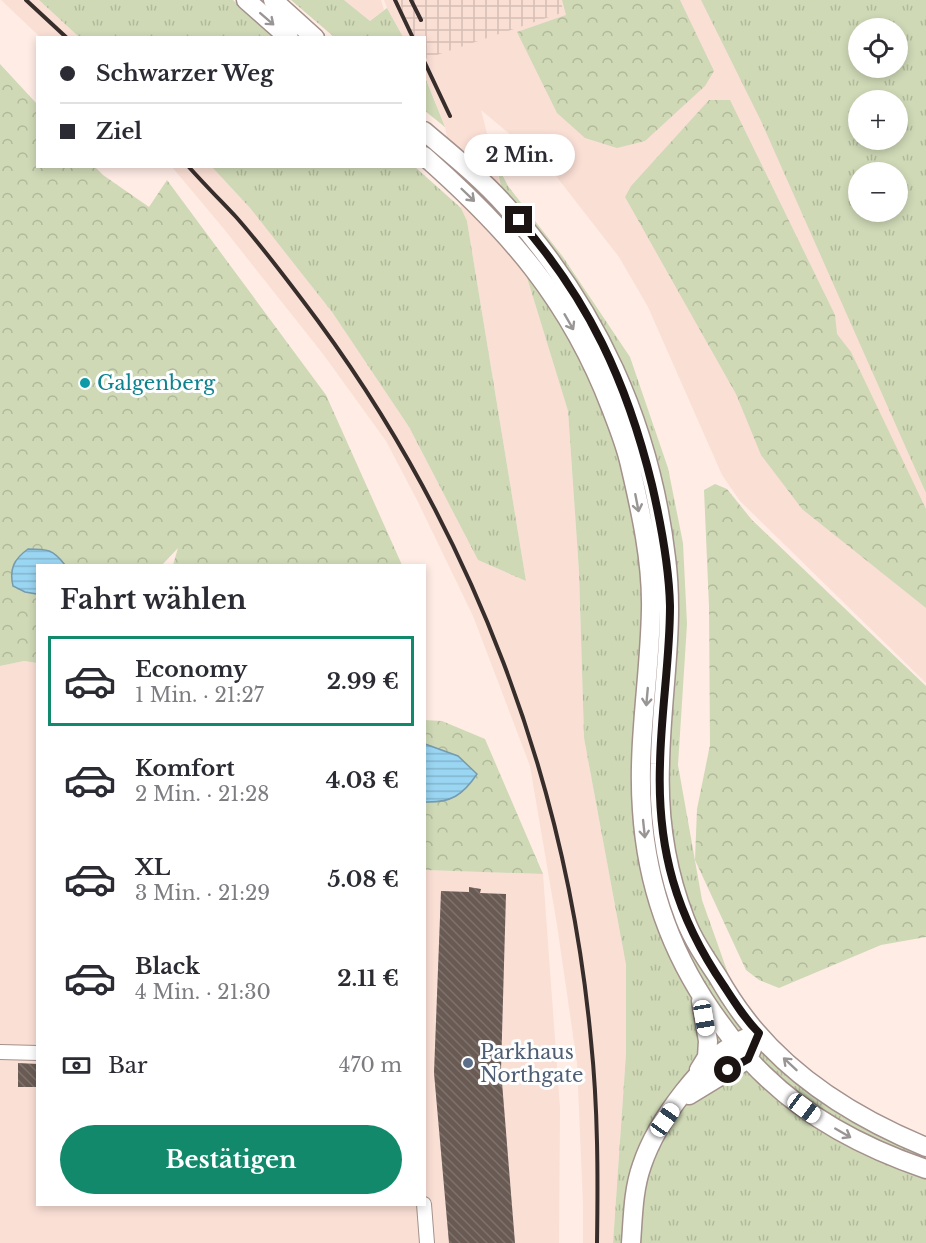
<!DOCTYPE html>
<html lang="de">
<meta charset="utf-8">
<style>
body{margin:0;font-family:"Libre Baskerville",serif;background:#f7f7f7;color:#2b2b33;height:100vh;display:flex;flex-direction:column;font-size:22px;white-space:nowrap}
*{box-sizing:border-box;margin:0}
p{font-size:20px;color:#7c7c81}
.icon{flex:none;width:33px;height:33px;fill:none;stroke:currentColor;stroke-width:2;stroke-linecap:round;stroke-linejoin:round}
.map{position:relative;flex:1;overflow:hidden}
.drawer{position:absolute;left:36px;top:564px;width:390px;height:642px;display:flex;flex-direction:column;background:#fff;border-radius:0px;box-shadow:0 3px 9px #0003}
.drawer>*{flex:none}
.top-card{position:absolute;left:36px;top:36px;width:390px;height:132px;border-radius:0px;box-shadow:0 3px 9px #0003;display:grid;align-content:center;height:132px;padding:0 24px;background:#fff}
.controls{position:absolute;left:848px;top:18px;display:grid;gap:12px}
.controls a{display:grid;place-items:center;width:60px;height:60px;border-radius:50%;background:#fff;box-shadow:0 3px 9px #0003;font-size:30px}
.end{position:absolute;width:27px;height:27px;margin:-14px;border:8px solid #1b1412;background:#fff;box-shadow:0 0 0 3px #fff}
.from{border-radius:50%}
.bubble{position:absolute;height:42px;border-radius:21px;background:#fff;box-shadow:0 3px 9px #0003;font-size:20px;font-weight:700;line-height:42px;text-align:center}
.car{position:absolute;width:18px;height:36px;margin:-18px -9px;border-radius:8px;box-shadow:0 0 4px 2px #0007;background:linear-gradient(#fff 24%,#345 0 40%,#fff 0 76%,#345 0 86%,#fff 0)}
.top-card b{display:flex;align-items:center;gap:21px;height:57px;font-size:22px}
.top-card b+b{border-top:2px solid #e1e1e2}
.top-card i{width:15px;height:15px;background:#2b2b33}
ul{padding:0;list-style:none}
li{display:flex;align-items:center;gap:18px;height:90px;margin:0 12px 9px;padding:0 12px;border:3px solid transparent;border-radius:0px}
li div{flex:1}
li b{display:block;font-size:22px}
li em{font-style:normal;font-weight:700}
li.selected{border-color:#12896b}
li>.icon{width:54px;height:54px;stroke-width:1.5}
h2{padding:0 24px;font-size:27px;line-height:72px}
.pay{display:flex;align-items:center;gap:15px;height:66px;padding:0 24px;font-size:22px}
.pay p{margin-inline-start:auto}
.action{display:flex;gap:12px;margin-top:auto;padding:12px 24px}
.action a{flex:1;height:69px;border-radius:36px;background:#12896b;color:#fff;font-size:24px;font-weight:700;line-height:69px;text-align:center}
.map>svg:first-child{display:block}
</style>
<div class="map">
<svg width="926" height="1243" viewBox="0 0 926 1243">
<defs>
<pattern id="industrial-grid" width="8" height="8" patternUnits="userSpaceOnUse" patternTransform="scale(1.5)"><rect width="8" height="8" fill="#fadfd5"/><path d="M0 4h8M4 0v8" fill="none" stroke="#d6beb6"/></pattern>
<pattern id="grass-tufts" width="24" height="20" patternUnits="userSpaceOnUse" patternTransform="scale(1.5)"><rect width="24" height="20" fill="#cfd9b6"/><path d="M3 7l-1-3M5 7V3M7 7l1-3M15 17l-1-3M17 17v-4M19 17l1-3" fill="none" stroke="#b1b99b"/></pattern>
<pattern id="forest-crowns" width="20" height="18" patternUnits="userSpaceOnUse" patternTransform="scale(1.5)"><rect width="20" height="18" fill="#cfd9b6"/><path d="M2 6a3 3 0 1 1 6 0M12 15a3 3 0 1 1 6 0" fill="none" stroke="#b1b99b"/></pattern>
<pattern id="water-rules" width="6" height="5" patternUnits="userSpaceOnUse" patternTransform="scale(1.5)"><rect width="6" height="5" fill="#9ad5f2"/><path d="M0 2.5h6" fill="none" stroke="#84b6ce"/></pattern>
<pattern id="building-back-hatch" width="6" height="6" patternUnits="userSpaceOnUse" patternTransform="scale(1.5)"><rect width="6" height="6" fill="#6a5a54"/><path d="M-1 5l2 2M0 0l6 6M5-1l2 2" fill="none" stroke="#7e726d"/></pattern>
</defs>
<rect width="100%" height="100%" fill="#ffece5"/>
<!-- built -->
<path fill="#fadfd5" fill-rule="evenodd" d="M 1,0 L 39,0 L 79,37 L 40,37 Z
M 344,0 L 381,0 L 384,10 L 370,21 Z
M 384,0 L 926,0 L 926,683 L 740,501 L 722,475 L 648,307 L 619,257 L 549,167 L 481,110 L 509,219 L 568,411 L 579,572 L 584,738 L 626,965 L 626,1053 L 613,1243 L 583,1243 L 583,1204 L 577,1063 L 557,925 L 530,766 L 473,616 L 418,502 L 386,441 L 323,354 L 224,229 L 172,167 L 212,167 L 250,208 L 332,312 L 409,427 L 478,560 L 526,581 L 467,221 L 461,208 L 445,127 L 425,76 L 424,38 L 403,37 L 387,8 ZM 858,28 L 897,28 L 897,68 L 858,68 ZM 858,100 L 897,100 L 897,140 L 858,140 ZM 858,172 L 897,172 L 897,212 L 858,212 Z
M 24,661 L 37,663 L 38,1204 L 424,1204 L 425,870 L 543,874 L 560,1108 L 559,1243 L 0,1243 L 0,666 Z"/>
<!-- industrial -->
<path fill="url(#industrial-grid)" d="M 399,0 L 560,0 L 564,12 L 425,59 L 424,38 L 411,37 Z"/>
<!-- grass -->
<path fill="url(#grass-tufts)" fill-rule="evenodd" d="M 39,0 L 233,0 L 275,37 L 79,37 Z
M 291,0 L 344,0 L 370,21 L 387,8 L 403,37 L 334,37 Z
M 701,0 L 926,0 L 926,493 L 761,121 ZM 858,28 L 897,28 L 897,68 L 858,68 ZM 897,100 L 897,140 L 858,140 L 858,100 ZM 858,172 L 897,172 L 897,212 L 858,212 Z
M 424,76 L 425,77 L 445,127 L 425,111 Z
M 495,161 L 508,186 L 563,257 L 630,357 L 668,468 L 683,543 L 687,624 L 678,765 L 702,900 L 736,996 L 780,1045 L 828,1086 L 882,1119 L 926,1136 L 926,1243 L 613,1243 L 626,1053 L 626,965 L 584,738 L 579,572 L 568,411 L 509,219 Z
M 212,167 L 415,167 L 461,208 L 467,221 L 526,581 L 478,560 L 409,427 L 332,312 L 250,208 Z"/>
<!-- forest -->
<path fill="url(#forest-crowns)" d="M 562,0 L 680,0 L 714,71 L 705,86 L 645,141 L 617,148 L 585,138 L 557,113 L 517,32 L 566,15 Z
M 0,64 L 37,104 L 38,166 L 95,167 L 103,175 L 149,207 L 167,180 L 326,395 L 402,565 L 173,565 L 178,548 L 162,565 L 38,566 L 37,663 L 24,661 L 0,666 Z
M 709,100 L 730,100 L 835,315 L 837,334 L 851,352 L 926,509 L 926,608 L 802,509 L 761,455 L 736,394 L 625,197 L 631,186 Z
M 715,484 L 727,489 L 752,520 L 926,686 L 926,937 L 881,945 L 779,988 L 759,980 L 746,970 L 695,860 L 697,809 L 710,745 L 709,606 L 704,490 Z
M 424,720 L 442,721 L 485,739 L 543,874 L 425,870 L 425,802 L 428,802 L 458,756 L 425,744 Z"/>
<!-- water -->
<path fill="url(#water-rules)" stroke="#749baf" stroke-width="1.5" d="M 28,549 C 47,549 53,549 65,565 L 38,566 L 37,594 L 25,592 L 13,586 C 9,569 14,559 28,549 Z
M 425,744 L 458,756 L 477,774 C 463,795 451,803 425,802 Z"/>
<!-- building -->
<path fill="url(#building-back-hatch)" d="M 469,887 L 481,889 L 480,893 L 506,894 L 501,1070 L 515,1243 L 449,1243 L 434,1073 L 441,891 L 469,892 Z
M 18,1063 L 38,1064 L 38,1087 L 18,1087 Z"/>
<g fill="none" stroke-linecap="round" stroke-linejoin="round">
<defs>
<path id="street" d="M 0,1052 L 38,1053
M 424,1204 L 427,1243"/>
<path id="secondary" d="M 246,0 L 289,38
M 273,0 L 315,38
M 424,131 C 452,155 481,178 505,205 C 597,307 650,422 666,558 C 675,627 661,695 660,764 C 658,817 666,870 685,919 C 693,940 706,959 718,977 C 726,991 735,1005 745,1018 C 790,1077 858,1119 926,1147
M 424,156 C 509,231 570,300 611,408 C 618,426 626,446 630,465 C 641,512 652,562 651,609 C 650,676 637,744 642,810 C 647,889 674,961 721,1024 C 734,1042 748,1060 764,1075 C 809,1119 867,1149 926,1169
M 699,1070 L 707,1057 L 708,1041 L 701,1001
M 689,1095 L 748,1059 L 752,1049
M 631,1243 C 633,1217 633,1190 642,1165 C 656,1123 704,1055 746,1038"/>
</defs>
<!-- street casing -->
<use href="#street" stroke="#a3918b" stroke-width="16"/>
<!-- secondary casing -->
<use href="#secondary" stroke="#a3918b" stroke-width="21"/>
<!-- street -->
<use href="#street" stroke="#fff" stroke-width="14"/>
<!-- secondary -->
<use href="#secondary" stroke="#fff" stroke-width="18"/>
<!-- rail -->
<path stroke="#372e2c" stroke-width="4" d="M 26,0 L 67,38
M 395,0 L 413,38
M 411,0 L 421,20
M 424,61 L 450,116
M 188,166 C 204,184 221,201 237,218 C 266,251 292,286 318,321 C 472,531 567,781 591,1041 C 598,1108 598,1176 597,1243"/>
</g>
<!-- one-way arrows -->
<defs><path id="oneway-shaft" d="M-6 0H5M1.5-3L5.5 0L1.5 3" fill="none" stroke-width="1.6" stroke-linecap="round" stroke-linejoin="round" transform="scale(1.5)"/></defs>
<g stroke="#989594">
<use href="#oneway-shaft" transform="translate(267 19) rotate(41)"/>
<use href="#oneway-shaft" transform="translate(468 195) rotate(44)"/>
<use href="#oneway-shaft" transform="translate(569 322) rotate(60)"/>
<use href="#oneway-shaft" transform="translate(637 503) rotate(79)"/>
<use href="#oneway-shaft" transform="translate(647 697) rotate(95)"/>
<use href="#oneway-shaft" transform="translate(644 829) rotate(84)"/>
<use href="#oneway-shaft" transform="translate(790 1064) rotate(-137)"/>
<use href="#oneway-shaft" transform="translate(843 1133) rotate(30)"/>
</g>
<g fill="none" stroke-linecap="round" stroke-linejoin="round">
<!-- route -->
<path stroke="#1b1412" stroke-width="8" d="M 519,220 C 589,300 627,382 652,485 C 661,524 669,565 670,606 C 670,659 661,711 660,764 C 657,849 676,916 724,986 C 735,1003 745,1019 759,1033 L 748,1059 L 728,1070"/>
</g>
<!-- markers -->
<circle fill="#0f9aa8" stroke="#fdfefd" stroke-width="2" cx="85" cy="383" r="6"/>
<circle fill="#5c6f8a" stroke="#fdfefd" stroke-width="2" cx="468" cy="1063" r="6"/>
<g text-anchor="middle" stroke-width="6" stroke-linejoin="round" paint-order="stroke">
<!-- culture labels -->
<g font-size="20" fill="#0d838f" stroke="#fdfefd" text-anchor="start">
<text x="97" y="390">Galgenberg</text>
</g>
<!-- service labels -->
<g font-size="20" fill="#4e5e75" stroke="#fdfefd" text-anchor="start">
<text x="480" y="1059">Parkhaus<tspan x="480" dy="23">Northgate</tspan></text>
</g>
</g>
</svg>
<div class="controls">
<a><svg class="icon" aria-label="locate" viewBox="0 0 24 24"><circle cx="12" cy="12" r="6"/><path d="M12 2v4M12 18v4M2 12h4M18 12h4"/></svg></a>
<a>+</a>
<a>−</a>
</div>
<i class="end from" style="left:728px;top:1070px"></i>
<i class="end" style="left:519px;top:220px"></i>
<div class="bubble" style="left:464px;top:134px;width:111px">2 Min.</div>
<i class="car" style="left:704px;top:1018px;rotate:170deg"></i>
<i class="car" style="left:804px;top:1108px;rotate:127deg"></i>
<i class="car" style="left:665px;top:1120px;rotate:35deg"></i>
<div class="top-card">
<b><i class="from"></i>Schwarzer Weg</b>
<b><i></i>Ziel</b>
</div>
<section class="drawer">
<h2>Fahrt wählen</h2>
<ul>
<li class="selected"><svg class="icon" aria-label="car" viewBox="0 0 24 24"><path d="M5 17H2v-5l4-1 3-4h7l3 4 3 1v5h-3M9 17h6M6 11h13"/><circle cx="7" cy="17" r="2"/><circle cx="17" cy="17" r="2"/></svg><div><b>Economy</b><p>1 Min. · 21:27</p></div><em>2.99 €</em></li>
<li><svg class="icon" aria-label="car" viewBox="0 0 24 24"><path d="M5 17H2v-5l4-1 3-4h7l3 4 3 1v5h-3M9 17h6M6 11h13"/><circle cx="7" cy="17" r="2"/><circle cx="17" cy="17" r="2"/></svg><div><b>Komfort</b><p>2 Min. · 21:28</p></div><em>4.03 €</em></li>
<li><svg class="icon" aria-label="car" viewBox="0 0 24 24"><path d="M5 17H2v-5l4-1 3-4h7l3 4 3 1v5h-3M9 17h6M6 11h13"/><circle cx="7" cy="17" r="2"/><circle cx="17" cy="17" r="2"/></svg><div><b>XL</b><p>3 Min. · 21:29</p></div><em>5.08 €</em></li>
<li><svg class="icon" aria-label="car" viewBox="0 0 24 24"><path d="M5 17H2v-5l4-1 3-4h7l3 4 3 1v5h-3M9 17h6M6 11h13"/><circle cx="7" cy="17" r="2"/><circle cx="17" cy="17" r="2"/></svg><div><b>Black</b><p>4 Min. · 21:30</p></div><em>2.11 €</em></li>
</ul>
<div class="pay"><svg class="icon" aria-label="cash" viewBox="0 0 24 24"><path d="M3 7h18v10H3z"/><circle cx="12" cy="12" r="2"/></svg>Bar<p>470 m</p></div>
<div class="action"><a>Bestätigen</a></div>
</section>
</div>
